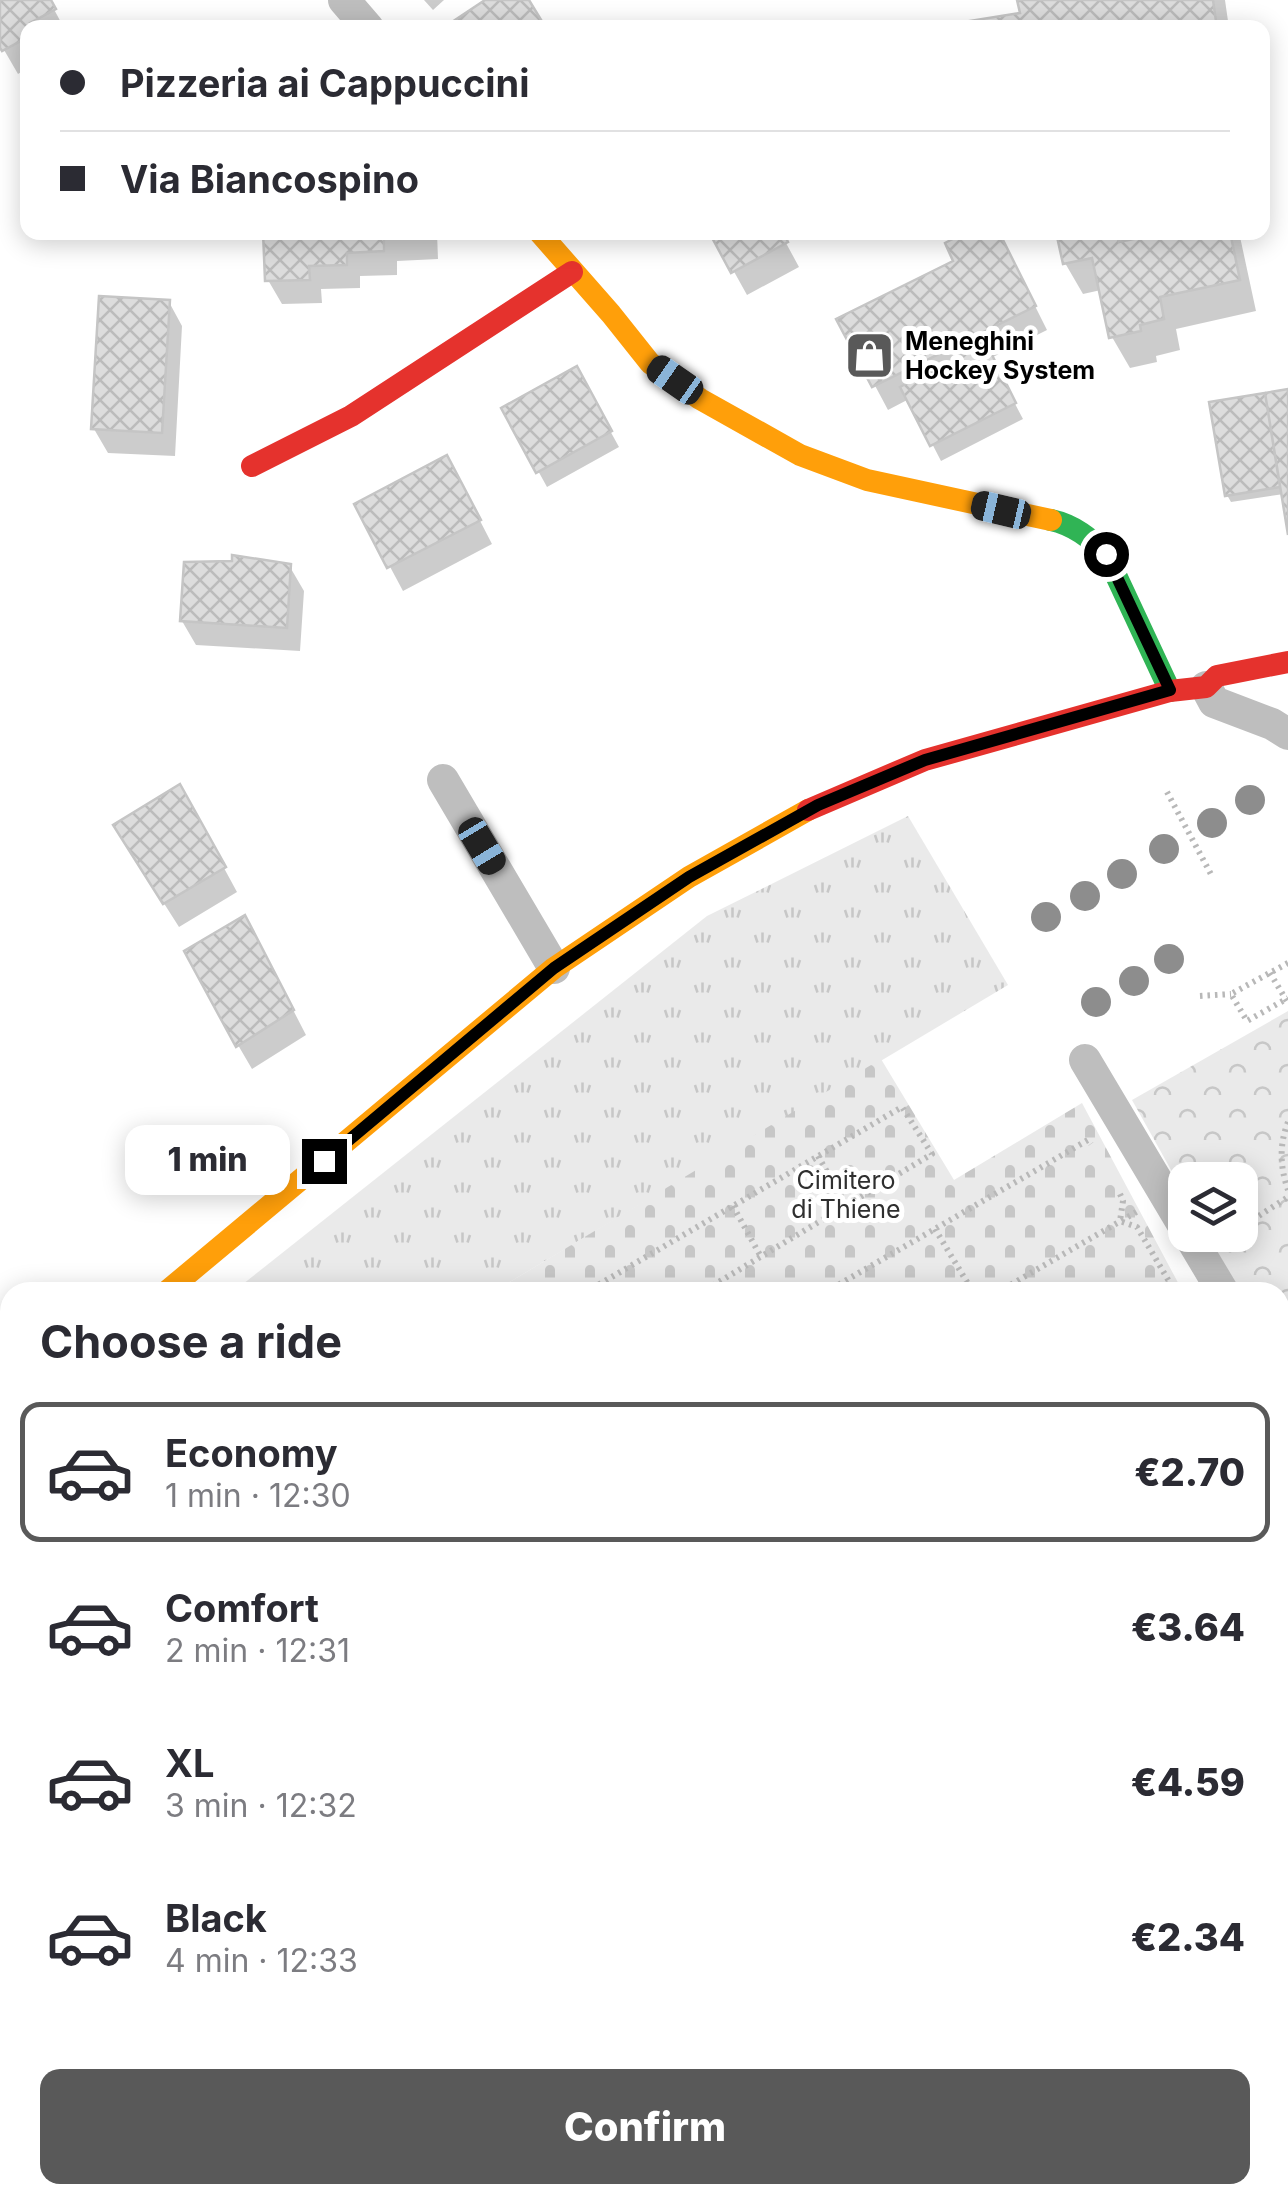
<!DOCTYPE html>
<meta charset="utf-8">
<style>
body{margin:0;font-family:Inter,sans-serif;background:#f2f2f3;color:#2b2b33;height:100vh;display:flex;flex-direction:column;font-size:38px;white-space:nowrap}
*{box-sizing:border-box;margin:0}
p{font-size:32px;color:#7c7c81}
.icon{flex:none;width:55px;height:55px;fill:none;stroke:currentColor;stroke-width:2;stroke-linecap:round;stroke-linejoin:round}
.map{position:relative;flex:1;overflow:hidden}
.drawer{position:absolute;left:0px;top:1282px;width:1290px;height:922px;display:flex;flex-direction:column;background:#fff;border-radius:30px 30px 0 0;box-shadow:0 5px 25px #0003}
.drawer>*{flex:none}
.guide{position:absolute;left:20px;top:20px;width:1250px;height:220px;border-radius:20px;box-shadow:0 5px 25px #0003;display:grid;align-content:center;height:220px;padding:0 40px;background:#fff}
.tools{position:absolute;left:1168px;top:1162px;display:grid;gap:20px}
.tools a{display:grid;place-items:center;width:90px;height:90px;border-radius:20px;background:#fff;box-shadow:0 5px 25px #0003;font-size:50px}
.end{position:absolute;width:45px;height:45px;margin:-22px;border:12px solid #000;background:#fff;box-shadow:0 0 0 5px #fff}
.from{border-radius:50%}
.bubble{position:absolute;height:70px;border-radius:20px;background:#fff;box-shadow:0 5px 25px #0003;font-size:32px;font-weight:800;line-height:70px;text-align:center}
.car{position:absolute;width:30px;height:60px;margin:-30px -15px;border-radius:12px;box-shadow:0 0 8px 2px #0007;background:linear-gradient(#222 24%,#8ab4d8 0 40%,#222 0 76%,#8ab4d8 0 86%,#222 0)}
.guide b{display:flex;align-items:center;gap:35px;height:95px;font-size:38px}
.guide b+b{border-top:2px solid #e1e1e2}
.guide i{width:25px;height:25px;background:#2b2b33}
ul{padding:0;list-style:none}
li{display:flex;align-items:center;gap:30px;height:140px;margin:0 20px 15px;padding:0 20px;border:5px solid transparent;border-radius:20px}
li div{flex:1}
li b{display:block;font-size:38px}
li em{font-style:normal;font-weight:800}
li.on{border-color:#595959}
li>.icon{width:90px;height:90px;stroke-width:1.5}
h2{padding:0 40px;font-size:45px;line-height:120px}
.cta{display:flex;gap:20px;margin-top:auto;padding:20px 40px}
.cta a{flex:1;height:115px;border-radius:20px;background:#595959;color:#fff;font-size:40px;font-weight:800;line-height:115px;text-align:center}
.map>svg:first-child{display:block}
</style>
<div class="map">
<svg width="1288" height="2203" viewBox="0 0 1288 2203">
<defs>
<pattern id="grass-tufts" width="24" height="20" patternUnits="userSpaceOnUse" patternTransform="scale(2.5)"><rect width="24" height="20" fill="#eaeaea"/><path d="M3 7l-1-3M5 7V3M7 7l1-3M15 17l-1-3M17 17v-4M19 17l1-3" fill="none" stroke="#c7c7c7"/></pattern>
<pattern id="cemetery-stones" width="16" height="16" patternUnits="userSpaceOnUse" patternTransform="scale(2.5)"><rect width="16" height="16" fill="#eaeaea"/><path d="M2 7V4a2 2 0 0 1 4 0v3zM10 15v-3a2 2 0 0 1 4 0v3z" fill="#c7c7c7"/></pattern>
<pattern id="park-crowns" width="20" height="18" patternUnits="userSpaceOnUse" patternTransform="scale(2.5)"><rect width="20" height="18" fill="#eaeaea"/><path d="M2 6a3 3 0 1 1 6 0M12 15a3 3 0 1 1 6 0" fill="none" stroke="#c7c7c7"/></pattern>
<pattern id="building-cross-hatch" width="8" height="8" patternUnits="userSpaceOnUse" patternTransform="scale(2.5)"><rect width="8" height="8" fill="#dcdcdc"/><path d="M0 0l8 8M0 8l8-8" fill="none" stroke="#bbb"/></pattern>
</defs>
<rect width="100%" height="100%" fill="#fff"/>
<!-- grass -->
<path fill="url(#grass-tufts)" d="M 908,816 L 1008,985 L 493,1292 L 241,1292 L 238,1288 L 707,916 Z"/>
<!-- cemetery -->
<path fill="url(#cemetery-stones)" d="M 881,1059 L 954,1180 L 1082,1103 L 1183,1292 L 493,1292 Z
M 1280,1399 L 1288,1413 L 1288,1965 L 1280,1970 Z
M 550,2195 L 1141,2195 L 1128,2203 L 555,2203 Z"/>
<!-- park -->
<path fill="url(#park-crowns)" d="M 1288,1011 L 1288,1377 L 1280,1362 L 1280,1292 L 1240,1292 L 1208,1235 L 1240,1235 L 1240,1180 L 1185,1180 L 1185,1195 L 1132,1100 Z"/>
<!-- shadow -->
<path fill="#0003" d="M 0,0 L 49,0 L 64,28 L 28,28 L 28,68 L 18,74 L 0,43 Z
M 424,0 L 444,0 L 433,10 Z
M 1025,0 L 1225,0 L 1229,28 L 954,28 L 1023,15 Z
M 266,232 L 437,232 L 438,259 L 397,261 L 397,275 L 360,276 L 360,288 L 321,289 L 322,303 L 282,304 L 268,280 Z
M 712,232 L 780,232 L 799,267 L 747,295 Z
M 1058,232 L 1125,232 L 1128,243 L 1145,239 L 1144,232 L 1239,232 L 1256,311 L 1176,329 L 1180,350 L 1156,356 L 1157,362 L 1130,368 L 1112,337 L 1101,290 L 1083,294 L 1065,263 Z
M 1005,246 L 1047,330 L 991,358 L 1023,419 L 941,461 L 909,399 L 888,410 L 840,320 L 957,262 Z
M 169,302 L 182,326 L 175,456 L 108,453 L 94,429 Z
M 576,369 L 619,447 L 547,487 L 504,409 Z
M 1288,392 L 1288,520 L 1284,494 L 1231,502 L 1227,495 L 1212,404 Z
M 460,482 L 492,544 L 403,591 L 357,505 Z
M 290,567 L 304,591 L 300,651 L 196,645 L 182,621 Z
M 193,811 L 237,892 L 179,927 L 130,850 Z
M 258,942 L 306,1035 L 252,1069 L 238,1045 Z
M 1288,1938 L 1288,1997 L 1280,2002 L 1280,1943 Z
M 1096,2195 L 1188,2195 L 1175,2203 L 1083,2203 Z"/>
<!-- building -->
<path fill="url(#building-cross-hatch)" stroke="#c5c5c5" stroke-width="2.5" d="M 0,0 L 51,0 L 56,9 L 30,23 L 33,28 L 28,28 L 28,37 L 2,51 L 0,48 Z
M 485,0 L 529,0 L 546,28 L 443,28 Z
M 1017,0 L 1213,0 L 1217,28 L 952,28 L 951,24 L 1020,13 Z
M 263,232 L 426,232 L 426,236 L 384,238 L 384,251 L 347,253 L 347,265 L 309,266 L 310,280 L 265,281 Z
M 709,232 L 783,232 L 788,242 L 731,273 Z
M 966,232 L 999,232 L 1036,306 L 872,387 L 836,319 L 953,261 L 945,243 Z
M 1056,232 L 1116,232 L 1119,242 L 1143,237 L 1142,232 L 1230,232 L 1240,280 L 1160,297 L 1164,319 L 1140,325 L 1141,331 L 1109,338 L 1092,258 L 1063,264 Z
M 99,296 L 170,300 L 162,433 L 91,429 Z
M 986,343 L 1016,403 L 930,446 L 900,387 Z
M 577,366 L 612,431 L 536,473 L 501,408 Z
M 1288,389 L 1288,535 L 1265,393 Z
M 1265,393 L 1280,487 L 1225,496 L 1209,402 Z
M 447,455 L 481,520 L 387,568 L 354,504 Z
M 232,555 L 291,564 L 287,628 L 180,621 L 184,562 L 232,561 Z
M 180,784 L 226,867 L 163,904 L 113,825 Z
M 245,915 L 294,1010 L 236,1047 L 184,951 Z
M 1288,1935 L 1288,1965 L 1280,1970 L 1280,1940 Z
M 1091,2195 L 1135,2195 L 1122,2203 L 1078,2203 Z"/>
<g fill="none" stroke-linecap="round" stroke-linejoin="round">
<!-- path -->
<path stroke="#b8b8b8" stroke-width="6" stroke-dasharray="2.5 5" stroke-linecap="butt" d="M 1167,792 L 1213,878
M 1288,963 L 1231,994 L 1247,1021 L 1288,998
M 1270,973 L 1288,1003
M 1200,996 L 1231,994
M 1288,1122 C 1279,1145 1280,1167 1288,1190
M 818,1156 L 846,1205
M 1120,1194 L 1123,1201 L 1120,1221 L 1137,1227 L 1170,1283 L 1153,1292
M 733,1206 L 761,1257
M 1240,1228 L 1288,1197
M 935,1229 L 973,1292
M 586,1292 L 902,1107 L 932,1154 L 702,1292
M 826,1292 L 1088,1140 L 1091,1144
M 998,1292 L 1138,1211
M 1280,1473 L 1288,1468
M 1280,1484 L 1288,1498
M 1280,1556 L 1288,1552
M 1280,1612 L 1288,1608
M 1280,1678 L 1288,1673
M 1280,1738 L 1288,1733
M 1280,1803 L 1288,1816
M 1280,1832 L 1288,1827
M 1280,1924 L 1288,1919
M 649,2195 L 655,2203
M 721,2195 L 726,2203
M 780,2195 L 785,2203
M 959,2203 L 972,2195"/>
<!-- street -->
<path stroke="#bebebe" stroke-width="32" d="M 344,0 L 368,28
M 1206,687 L 1214,702 L 1272,724 L 1288,734
M 443,780 L 554,968
M 1085,1060 L 1185,1228
M 1189,1235 L 1223,1292
M 1280,1387 L 1288,1401
M 0,1434 L 10,1425
M 1280,2013 L 1288,2006"/>
<!-- fast -->
<path stroke="#30b455" stroke-width="22" d="M 1051,520 C 1074,525 1090,538 1106,554 L 1170,691"/>
<!-- slow -->
<path stroke="#ff9f0a" stroke-width="22" d="M 539,232 L 611,314 L 650,363 L 700,399 L 800,455 L 867,480 L 1051,520
M 166,1292 L 554,968 L 689,877 L 808,810"/>
<!-- jam -->
<path stroke="#e5322d" stroke-width="22" d="M 252,466 L 351,416 L 572,272
M 808,810 L 925,760 L 1170,691 L 1206,687 L 1217,676 L 1288,662"/>
</g>
<!-- trees -->
<g fill="#8d8d8d">
<circle cx="1250" cy="800" r="15"/>
<circle cx="1212" cy="823" r="15"/>
<circle cx="1164" cy="849" r="15"/>
<circle cx="1122" cy="874" r="15"/>
<circle cx="1085" cy="896" r="15"/>
<circle cx="1046" cy="917" r="15"/>
<circle cx="1169" cy="959" r="15"/>
<circle cx="1134" cy="981" r="15"/>
<circle cx="1096" cy="1002" r="15"/>
</g>
<g fill="none" stroke-linecap="round" stroke-linejoin="round">
<!-- route -->
<path stroke="#000" stroke-width="12" d="M 324,1161 L 554,968 L 689,877 L 818,805 L 925,760 L 1170,690 L 1106,554"/>
</g>
<!-- icons -->
<defs>
<symbol id="shop-square" viewBox="-11 -11 22 22"><rect x="-9" y="-9" width="18" height="18" rx="4" fill="#595959" stroke="#fff"/><path d="M-5-2.5h2.3a2.7 3.5 0 0 1 5.4 0H5L5.5 6h-11ZM-1.5-2.5h3a1.5 2.3 0 0 0-3 0Z" fill="#fff"/></symbol>
</defs>
<g fill-rule="evenodd">
<use href="#shop-square" x="842" y="328" width="55" height="55"/>
</g>
<g text-anchor="middle" stroke-width="10" stroke-linejoin="round" paint-order="stroke">
<!-- poi labels -->
<g font-size="25" font-weight="bold" fill="#000" stroke="#fff" text-anchor="start">
<text x="905" y="350">Meneghini<tspan x="905" dy="29">Hockey System</tspan></text>
</g>
<!-- park labels -->
<g font-size="25" fill="#2f2f2f" stroke="#fff">
<text x="846" y="1189">Cimitero<tspan x="846" dy="29">di Thiene</tspan></text>
</g>
</g>
</svg>
<div class="tools">
<a><svg class="icon" aria-label="layers" viewBox="0 0 24 24"><path d="M12 4l9 5-9 5-9-5zM3 14l9 5 9-5"/></svg></a>
</div>
<i class="end from" style="left:1106px;top:554px"></i>
<i class="end" style="left:324px;top:1161px"></i>
<div class="bubble" style="left:125px;top:1125px;width:165px">1 min</div>
<i class="car" style="left:675px;top:380px;rotate:305deg"></i>
<i class="car" style="left:1001px;top:510px;rotate:283deg"></i>
<i class="car" style="left:482px;top:846px;rotate:149deg"></i>
<div class="guide">
<b><i class="from"></i>Pizzeria ai Cappuccini</b>
<b><i></i>Via Biancospino</b>
</div>
<section class="drawer">
<h2>Choose a ride</h2>
<ul>
<li class="on"><svg class="icon" aria-label="car" viewBox="0 0 24 24"><path d="M5 17H2v-5l4-1 3-4h7l3 4 3 1v5h-3M9 17h6M6 11h13"/><circle cx="7" cy="17" r="2"/><circle cx="17" cy="17" r="2"/></svg><div><b>Economy</b><p>1 min · 12:30</p></div><em>€2.70</em></li>
<li><svg class="icon" aria-label="car" viewBox="0 0 24 24"><path d="M5 17H2v-5l4-1 3-4h7l3 4 3 1v5h-3M9 17h6M6 11h13"/><circle cx="7" cy="17" r="2"/><circle cx="17" cy="17" r="2"/></svg><div><b>Comfort</b><p>2 min · 12:31</p></div><em>€3.64</em></li>
<li><svg class="icon" aria-label="car" viewBox="0 0 24 24"><path d="M5 17H2v-5l4-1 3-4h7l3 4 3 1v5h-3M9 17h6M6 11h13"/><circle cx="7" cy="17" r="2"/><circle cx="17" cy="17" r="2"/></svg><div><b>XL</b><p>3 min · 12:32</p></div><em>€4.59</em></li>
<li><svg class="icon" aria-label="car" viewBox="0 0 24 24"><path d="M5 17H2v-5l4-1 3-4h7l3 4 3 1v5h-3M9 17h6M6 11h13"/><circle cx="7" cy="17" r="2"/><circle cx="17" cy="17" r="2"/></svg><div><b>Black</b><p>4 min · 12:33</p></div><em>€2.34</em></li>
</ul>
<div class="cta"><a>Confirm</a></div>
</section>
</div>
